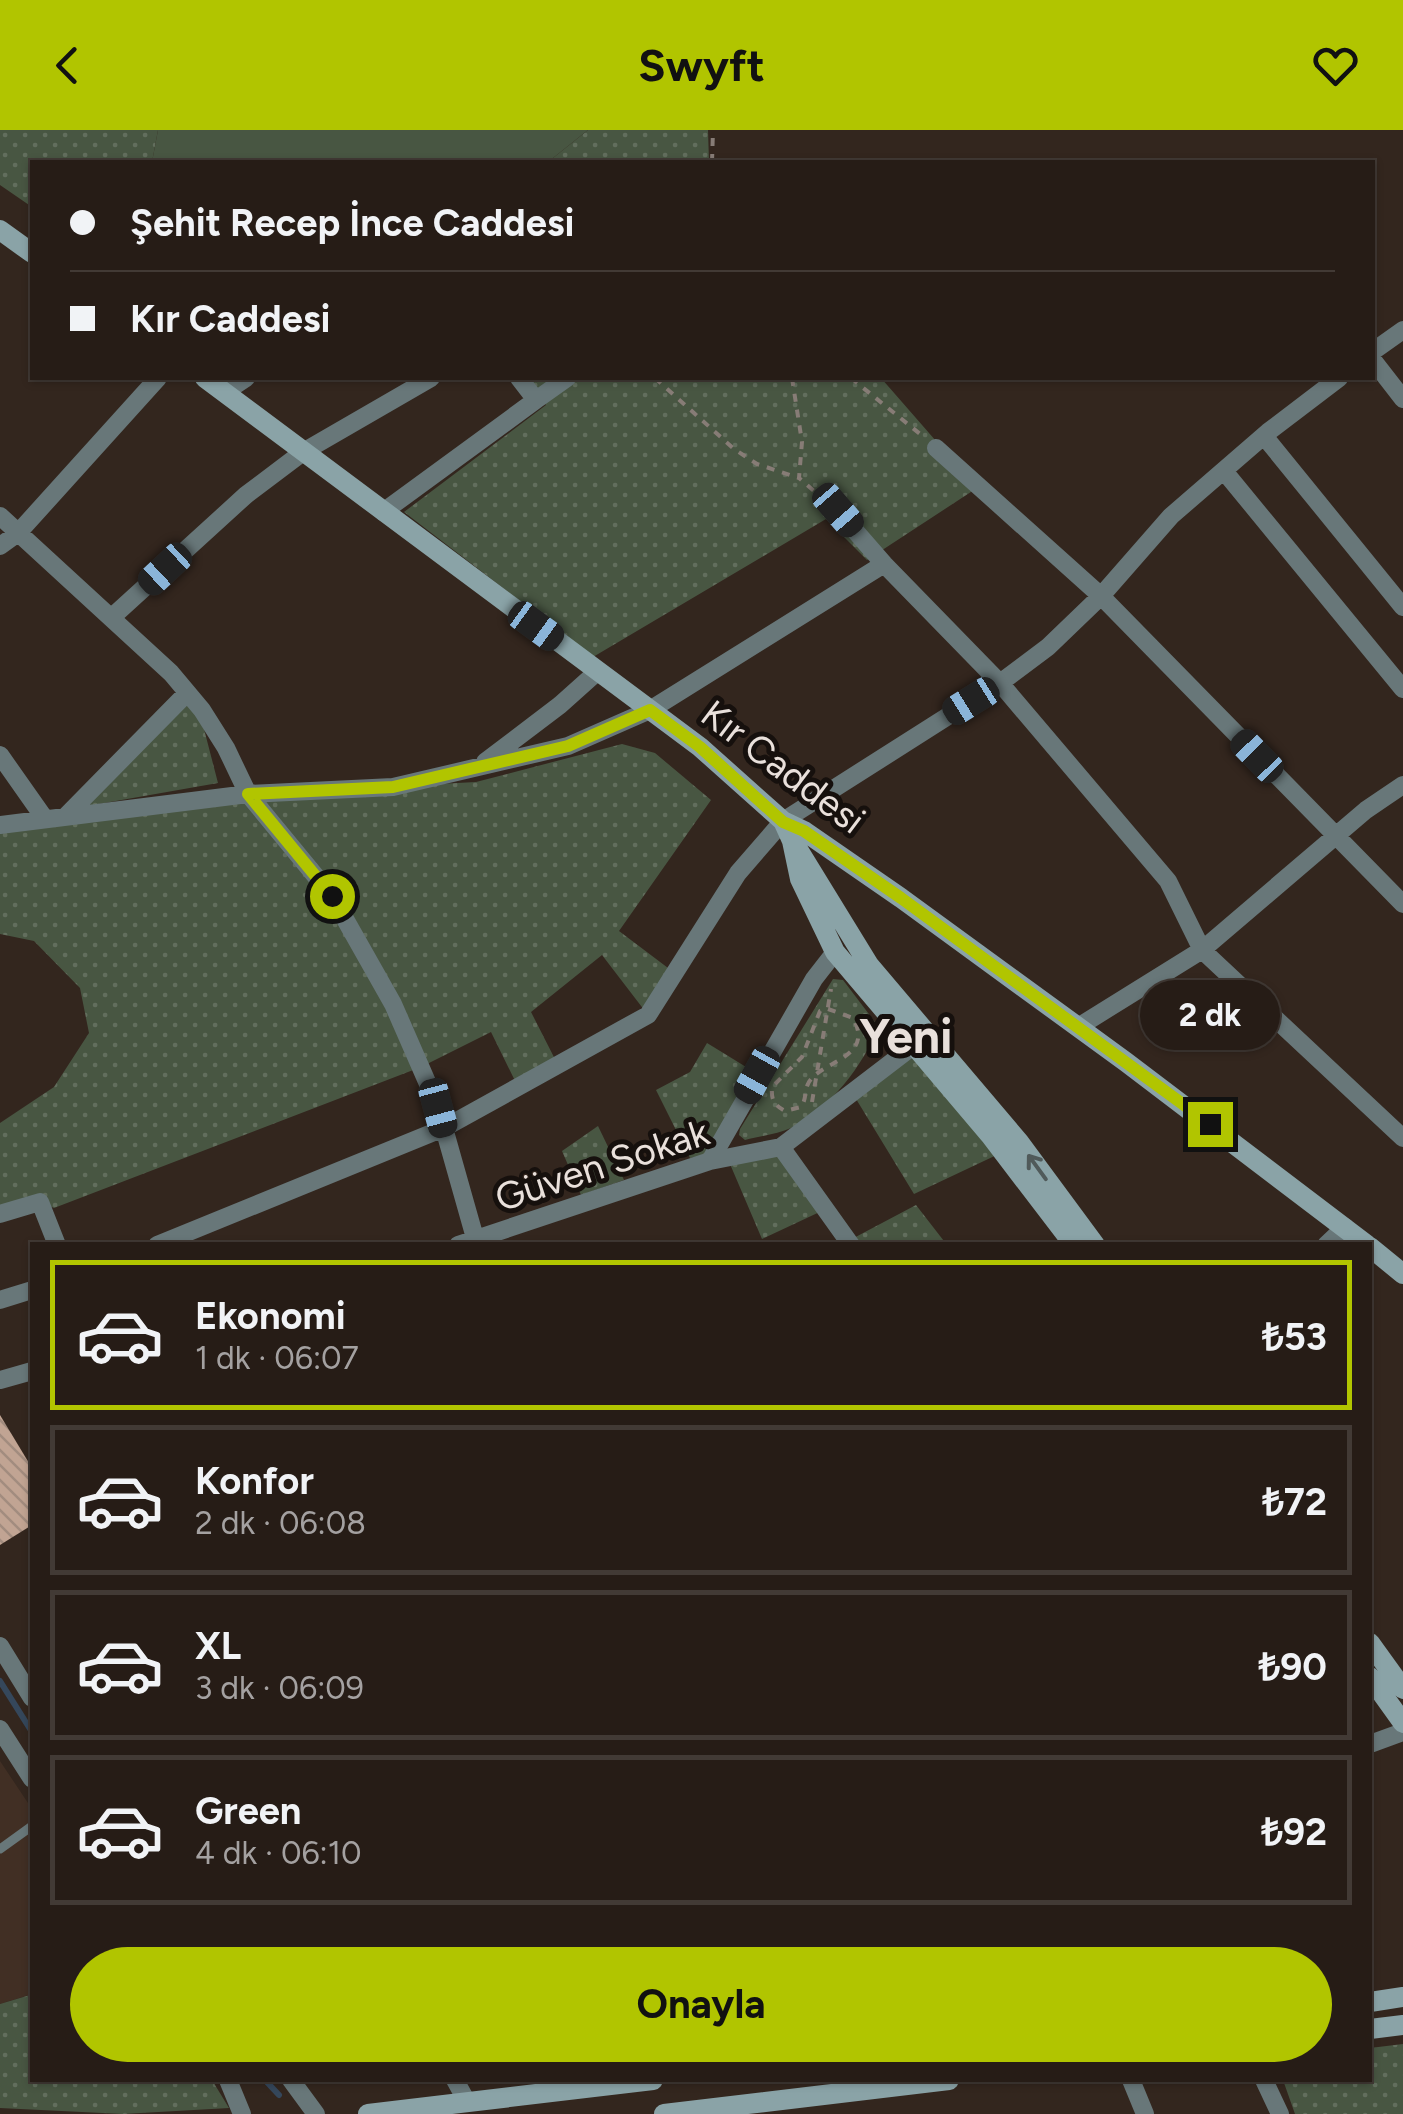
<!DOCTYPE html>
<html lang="tr">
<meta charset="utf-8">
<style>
body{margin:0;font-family:Figtree,sans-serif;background:#2e251f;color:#f1f3f6;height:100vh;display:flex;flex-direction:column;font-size:38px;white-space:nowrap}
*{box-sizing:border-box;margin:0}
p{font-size:32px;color:#a4a1a1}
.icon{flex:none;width:55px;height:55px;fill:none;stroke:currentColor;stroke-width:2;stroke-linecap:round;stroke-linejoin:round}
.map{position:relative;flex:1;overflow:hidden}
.details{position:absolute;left:30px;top:1112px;width:1342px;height:840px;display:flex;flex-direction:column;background:#261c16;border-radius:0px;box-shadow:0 2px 8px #0004,0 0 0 2px #423a35}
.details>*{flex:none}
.banner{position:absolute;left:30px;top:30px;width:1345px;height:220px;border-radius:0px;box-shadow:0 2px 8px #0004,0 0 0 2px #423a35;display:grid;align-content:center;height:220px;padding:0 40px;background:#261c16}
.end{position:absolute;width:45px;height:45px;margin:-22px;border:12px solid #b1c500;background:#111;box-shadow:0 0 0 5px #111}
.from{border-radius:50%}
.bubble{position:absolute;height:70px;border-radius:35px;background:#261c16;box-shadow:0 2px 8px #0004,0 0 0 2px #423a35;font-size:32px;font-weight:700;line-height:70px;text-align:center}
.car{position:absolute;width:30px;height:60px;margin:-30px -15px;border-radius:12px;box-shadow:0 0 8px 2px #0007;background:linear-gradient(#222 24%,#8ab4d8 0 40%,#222 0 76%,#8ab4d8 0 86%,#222 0)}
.banner b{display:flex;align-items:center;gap:35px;height:95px;font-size:38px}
.banner b+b{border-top:2px solid #423a35}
.banner i{width:25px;height:25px;background:#f1f3f6}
ul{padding:18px 0 0;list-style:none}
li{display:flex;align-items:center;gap:30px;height:150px;margin:0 20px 15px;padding:0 20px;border:5px solid #423a35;border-radius:0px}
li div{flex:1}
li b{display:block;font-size:38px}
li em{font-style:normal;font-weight:700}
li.active{border-color:#b1c500}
li>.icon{width:90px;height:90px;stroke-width:1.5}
.cta{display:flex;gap:20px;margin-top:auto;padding:20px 40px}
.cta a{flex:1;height:115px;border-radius:60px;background:#b1c500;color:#111;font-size:40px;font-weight:700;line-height:115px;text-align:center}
header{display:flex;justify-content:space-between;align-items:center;height:130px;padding:0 40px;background:#b1c500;color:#111;font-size:45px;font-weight:700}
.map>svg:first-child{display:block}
</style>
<header><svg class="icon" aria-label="back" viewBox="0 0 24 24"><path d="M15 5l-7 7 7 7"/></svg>Swyft<svg class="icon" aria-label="heart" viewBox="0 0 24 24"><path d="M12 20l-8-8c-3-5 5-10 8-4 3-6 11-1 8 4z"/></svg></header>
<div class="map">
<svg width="1403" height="1984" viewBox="0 0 1403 1984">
<defs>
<pattern id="grass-dots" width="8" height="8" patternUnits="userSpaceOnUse" patternTransform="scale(2.5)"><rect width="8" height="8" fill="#485642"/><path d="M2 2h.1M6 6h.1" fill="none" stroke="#626e5d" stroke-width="1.8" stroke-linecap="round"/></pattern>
<pattern id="building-back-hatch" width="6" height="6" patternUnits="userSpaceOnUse" patternTransform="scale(2.5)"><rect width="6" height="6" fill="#c1a493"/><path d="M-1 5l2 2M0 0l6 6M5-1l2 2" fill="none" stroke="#a28c7f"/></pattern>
</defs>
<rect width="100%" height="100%" fill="#33261e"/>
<!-- built -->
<path fill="#412f24" d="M 0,1631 L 32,1679 L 32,1869 L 29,1865 L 0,1874 Z"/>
<!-- grass -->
<path fill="url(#grass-dots)" d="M 0,0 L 158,0 L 152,32 L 32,32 L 32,77 L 0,55 Z
M 588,0 L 708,0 L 709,32 L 548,32 Z
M 530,248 L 881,248 L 977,358 L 867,430 L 826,389 L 593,527 L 404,382 L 546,275 Z
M 186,569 L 204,599 L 218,653 L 76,678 Z
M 622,614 L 655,623 L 711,670 L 619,801 L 676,844 L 648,885 L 602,825 L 531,882 L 559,937 L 519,959 L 491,902 L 421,937 L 54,1078 L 40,1072 L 0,1084 L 0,993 L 54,957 L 89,903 L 80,858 L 34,811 L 0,804 L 0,693 L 248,664 L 476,652 Z
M 833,849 L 843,850 L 878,896 C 865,934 829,980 791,998 C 778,1004 760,1006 745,1010 L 739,1005 L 740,999 Z
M 707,913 L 751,940 L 706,1026 L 690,1028 L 656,960 L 690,942 Z
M 913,916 L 1003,1022 L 914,1064 L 853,964 Z
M 598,996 L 624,1050 L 581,1065 L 562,1021 Z
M 781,1017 L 826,1079 L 762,1109 L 727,1027 Z
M 916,1075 L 947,1115 L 851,1115 L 848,1111 Z
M 30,1865 L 32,1869 L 32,1950 L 212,1950 L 229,1978 L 123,1984 L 0,1978 L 0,1874 Z
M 1403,1914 L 1403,1984 L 1295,1984 L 1283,1950 L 1370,1950 L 1370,1918 Z"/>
<!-- garden -->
<path fill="#485642" d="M 158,0 L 588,0 L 548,32 L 152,32 Z"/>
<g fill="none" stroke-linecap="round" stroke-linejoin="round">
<!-- stream -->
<path stroke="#35475b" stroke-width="6" d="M 0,1551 L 32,1602
M 265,1950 L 279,1965"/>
</g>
<!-- building -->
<path fill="url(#building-back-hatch)" d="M 0,1285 L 32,1338 L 32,1395 L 0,1415 Z"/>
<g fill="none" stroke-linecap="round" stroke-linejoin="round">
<!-- path -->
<path stroke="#877c76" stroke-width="4" stroke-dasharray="8 8" stroke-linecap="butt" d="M 712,32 L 713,0
M 655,248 L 734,319 L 757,334 L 799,348
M 792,248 L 802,312 L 799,348 L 822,368
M 851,248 L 925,308
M 828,879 L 853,888 C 876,929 818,931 808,954 C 804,962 807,968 801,977 L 785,981 C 774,975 771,970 772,957 L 802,927 L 820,881 Z
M 812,972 L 831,859"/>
<!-- lane -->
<path stroke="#687779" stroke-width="9" d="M 0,1719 L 32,1696"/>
<!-- street -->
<path stroke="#687779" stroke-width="18" d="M 1372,222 L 1403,200
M 1372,229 L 1403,269
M 225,262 L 246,248
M 536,270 L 567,248
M 1264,306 L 1403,477
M 936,318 L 1101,466 L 1403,774
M 1224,341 L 1403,559
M 837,380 L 884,434 L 1000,553 L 1168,751 L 1202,820 L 1403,1008
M 383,382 L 536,270 L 519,248
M 0,386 L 171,543 L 202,580 L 226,618 L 248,664 L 332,766 L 393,874 L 438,977 L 477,1115
M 0,416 L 18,403 L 158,248
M 111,488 L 246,365 L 303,322 L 431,248
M 0,625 L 45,689
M 485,632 L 560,575 L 598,541
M 65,687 L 187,563
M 0,695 L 248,664 L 393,657 L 568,616 L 650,580 L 884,434
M 1078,897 L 1202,820 L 1366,680 L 1403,655
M 781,1017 L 851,1115
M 710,1031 L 814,849 L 835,822
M 0,1084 L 40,1072 L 57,1115
M 157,1115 L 444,998 L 648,885 L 738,743 L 783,691 L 1000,553 L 1048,517 L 1101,466 L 1171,386 L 1268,302 L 1339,248
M 458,1115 L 710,1031 L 781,1017 L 913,916
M 1326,1115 L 1345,1097
M 0,1170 L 32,1160
M 0,1250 L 32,1241
M 0,1516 L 32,1568
M 0,1599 L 32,1649
M 1370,1614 L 1403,1602
M 228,1950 L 242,1984
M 291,1950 L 316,1984
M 455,1950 L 466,1970
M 1131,1950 L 1145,1984
M 1264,1950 L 1280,1984"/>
<!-- secondary -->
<path stroke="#8aa3a7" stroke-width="20" d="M 0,100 L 32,123
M 205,248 L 700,617 L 783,691 L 804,701 L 901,768 L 1126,932 L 1367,1115
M 783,691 L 792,711 L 800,749 L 835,822 L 990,1005 L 1074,1115
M 799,721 L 869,835 L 1019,1012 L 1095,1115
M 1370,1117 L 1403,1144
M 1370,1513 L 1403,1559
M 1370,1547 L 1403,1593
M 1370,1872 L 1403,1867
M 1370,1899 L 1403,1895
M 368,1984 L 653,1950
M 664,1984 L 949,1950"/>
</g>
<!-- one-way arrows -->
<defs><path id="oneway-shaft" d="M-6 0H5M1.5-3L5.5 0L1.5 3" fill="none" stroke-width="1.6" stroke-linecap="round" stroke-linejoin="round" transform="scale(2.5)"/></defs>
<use stroke="#505a5a" href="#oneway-shaft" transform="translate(1037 1037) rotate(-126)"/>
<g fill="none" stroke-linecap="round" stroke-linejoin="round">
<!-- route -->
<path stroke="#b1c500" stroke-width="12" d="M 332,766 L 248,664 L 393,657 L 568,616 L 650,580 L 700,617 L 783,692 L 804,701 L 901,768 L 1210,994"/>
</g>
<g text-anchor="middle" stroke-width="10" stroke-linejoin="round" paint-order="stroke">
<!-- street labels -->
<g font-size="38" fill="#e9e0db" stroke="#16100d">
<text transform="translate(783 637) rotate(37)" y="13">Kır Caddesi</text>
<text transform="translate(602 1035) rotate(-18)" y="13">Güven Sokak</text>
</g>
<!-- district labels -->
<g font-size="48" font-weight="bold" fill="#e9e0db" stroke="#16100d">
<text x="906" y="923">Yeni</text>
</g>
</g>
</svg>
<i class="end from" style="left:332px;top:766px"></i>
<i class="end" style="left:1210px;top:994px"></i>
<div class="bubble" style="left:1140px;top:850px;width:140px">2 dk</div>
<i class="car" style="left:838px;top:380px;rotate:139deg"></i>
<i class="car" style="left:165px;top:439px;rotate:227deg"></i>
<i class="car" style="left:536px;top:496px;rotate:126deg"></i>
<i class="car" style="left:971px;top:571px;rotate:238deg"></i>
<i class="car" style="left:1257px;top:626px;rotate:316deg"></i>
<i class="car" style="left:757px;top:945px;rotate:209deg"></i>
<i class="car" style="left:438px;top:978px;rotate:165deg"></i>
<div class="banner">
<b><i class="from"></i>Şehit Recep İnce Caddesi</b>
<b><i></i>Kır Caddesi</b>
</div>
<section class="details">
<ul>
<li class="active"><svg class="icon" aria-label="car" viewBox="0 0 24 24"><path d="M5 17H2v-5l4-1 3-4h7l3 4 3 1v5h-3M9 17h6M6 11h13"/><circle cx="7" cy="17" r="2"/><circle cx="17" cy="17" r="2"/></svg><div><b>Ekonomi</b><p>1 dk · 06:07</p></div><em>₺53</em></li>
<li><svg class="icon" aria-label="car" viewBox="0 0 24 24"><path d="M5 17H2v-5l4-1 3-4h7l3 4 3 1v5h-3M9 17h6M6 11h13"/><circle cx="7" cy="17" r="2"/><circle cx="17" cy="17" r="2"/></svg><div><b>Konfor</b><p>2 dk · 06:08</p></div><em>₺72</em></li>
<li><svg class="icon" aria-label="car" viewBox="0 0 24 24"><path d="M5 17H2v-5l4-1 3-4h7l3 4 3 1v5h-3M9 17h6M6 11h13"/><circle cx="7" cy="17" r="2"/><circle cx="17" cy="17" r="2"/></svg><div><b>XL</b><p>3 dk · 06:09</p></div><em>₺90</em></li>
<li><svg class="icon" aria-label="car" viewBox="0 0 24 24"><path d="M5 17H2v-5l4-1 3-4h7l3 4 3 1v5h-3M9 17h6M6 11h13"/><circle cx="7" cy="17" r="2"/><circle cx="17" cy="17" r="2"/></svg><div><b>Green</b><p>4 dk · 06:10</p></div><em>₺92</em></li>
</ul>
<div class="cta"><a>Onayla</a></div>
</section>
</div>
